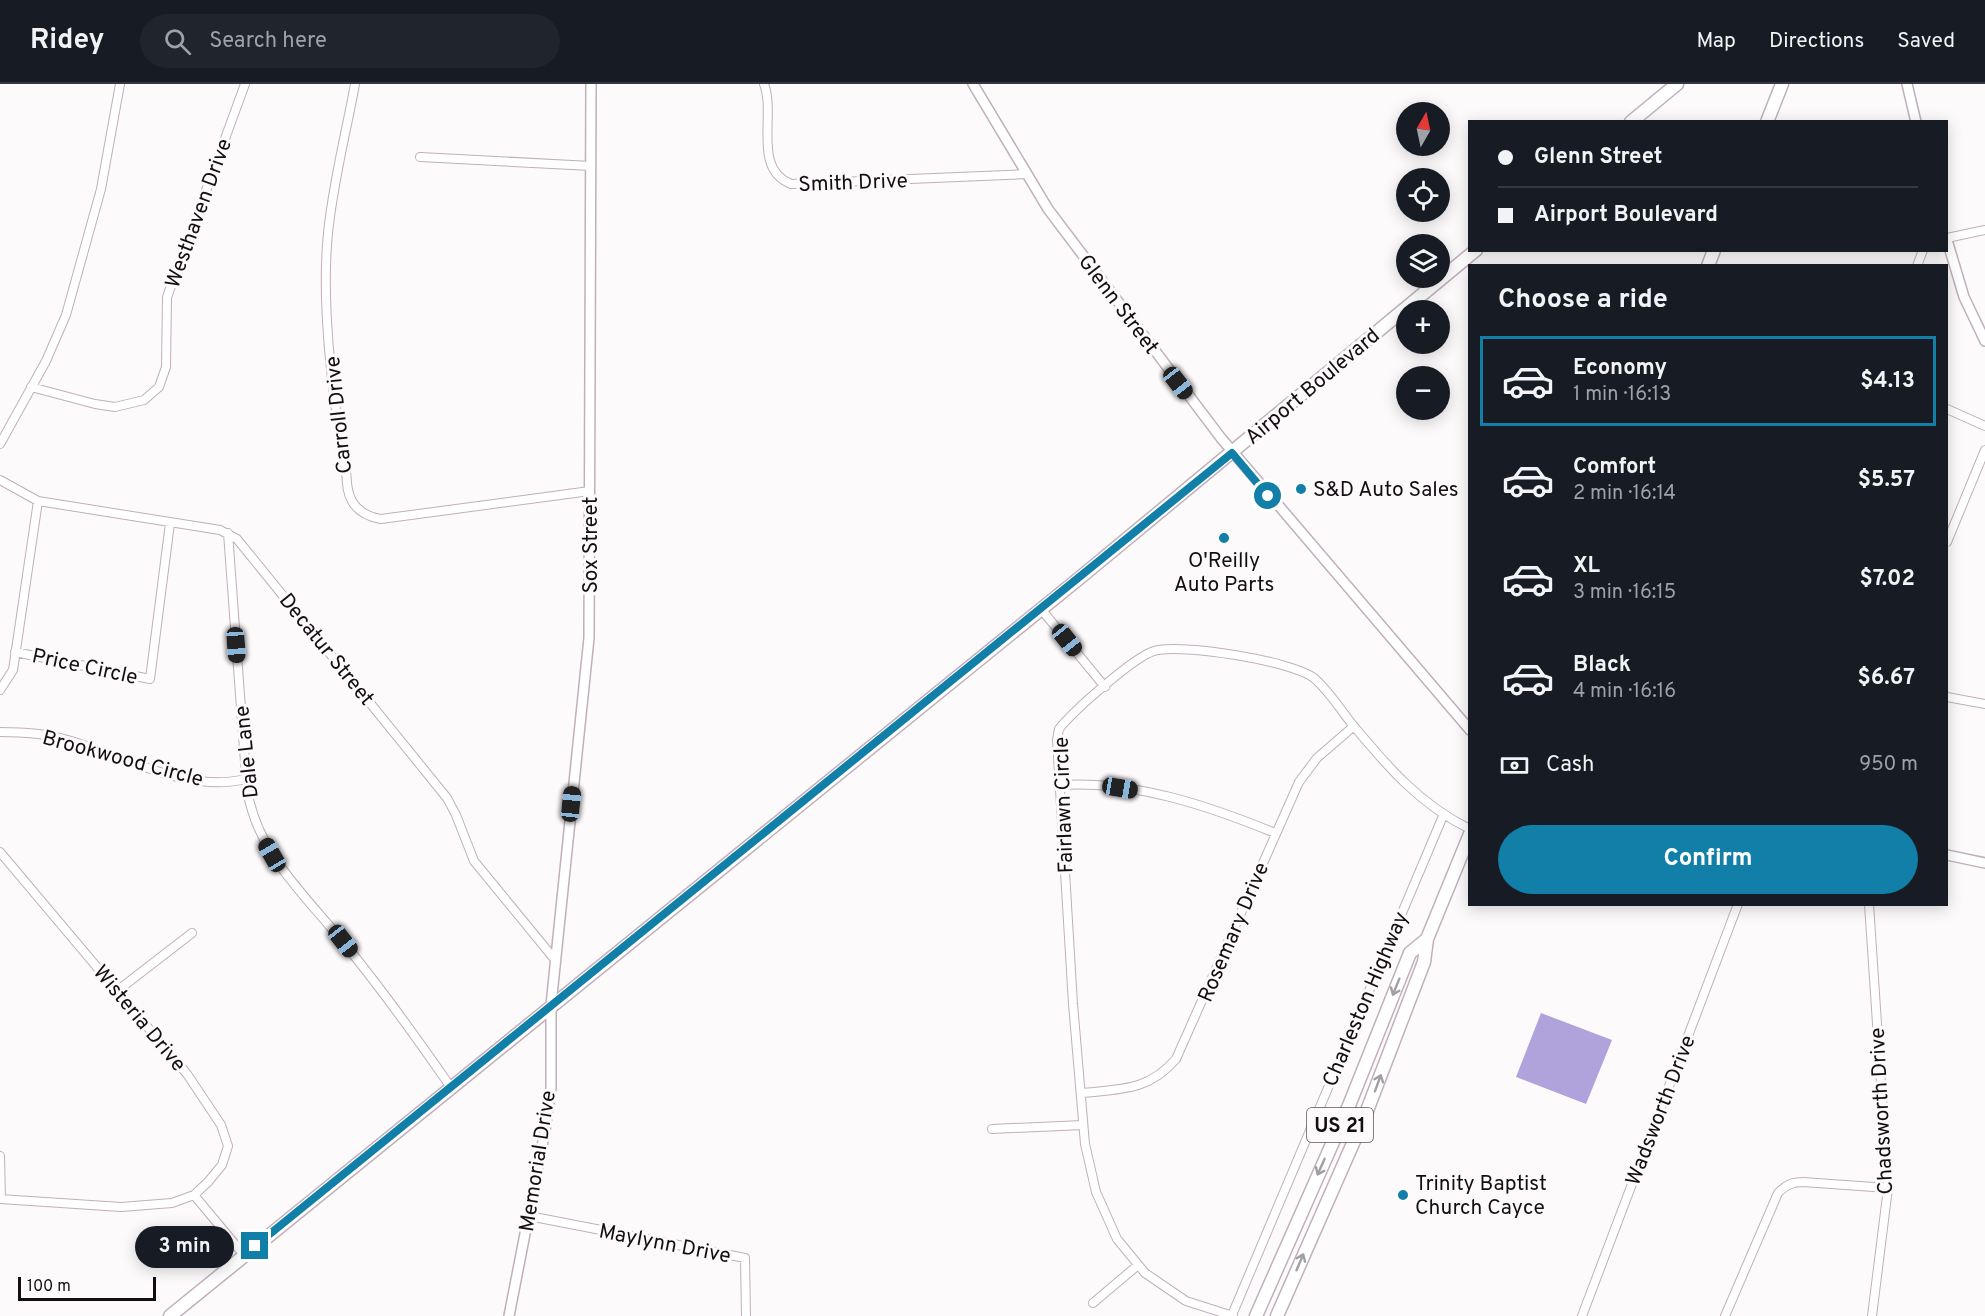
<!DOCTYPE html>
<meta charset="utf-8">
<style>
body{margin:0;font-family:Overpass,sans-serif;background:#20242c;color:#f1f3f6;height:100vh;display:flex;flex-direction:column;font-size:22px;white-space:nowrap}
*{box-sizing:border-box;margin:0}
p{font-size:20px;color:#9ea1a6}
.icon{flex:none;width:33px;height:33px;fill:none;stroke:currentColor;stroke-width:2;stroke-linecap:round;stroke-linejoin:round}
.map{position:relative;flex:1;overflow:hidden}
.panel{position:absolute;left:1468px;top:180px;width:480px;height:642px;display:flex;flex-direction:column;background:#171b24;border-radius:0px;box-shadow:0 3px 15px #0003}
.panel>*{flex:none}
.top-card{position:absolute;left:1468px;top:36px;width:480px;height:132px;border-radius:0px;box-shadow:0 3px 15px #0003;display:grid;align-content:center;height:132px;padding:0 30px;background:#171b24}
.needle{width:39px;rotate:9deg}
.tools{position:absolute;left:1396px;top:18px;display:grid;gap:12px}
.tools a{display:grid;place-items:center;width:54px;height:54px;border-radius:50%;background:#171b24;box-shadow:0 3px 15px #0003;font-size:30px}
.scale{position:absolute;left:18px;bottom:15px;width:138px;box-sizing:border-box;padding-left:6px;border:3px solid #140e13;border-top:0;font-size:16px;line-height:21px;white-space:nowrap;color:#140e13;-webkit-text-stroke:4px #fdfafc;paint-order:stroke}
.end{position:absolute;width:27px;height:27px;margin:-14px;border:8px solid #117fa8;background:#fff;box-shadow:0 0 0 3px #fff}
.from{border-radius:50%}
.bubble{position:absolute;height:42px;border-radius:21px;background:#171b24;box-shadow:0 3px 15px #0003;font-size:20px;font-weight:700;line-height:42px;text-align:center}
.car{position:absolute;width:18px;height:36px;margin:-18px -9px;border-radius:8px;box-shadow:0 0 4px 2px #0007;background:linear-gradient(#222 24%,#8ab4d8 0 40%,#222 0 76%,#8ab4d8 0 86%,#222 0)}
.top-card b{display:flex;align-items:center;gap:21px;height:57px;font-size:22px}
.top-card b+b{border-top:2px solid #363941}
.top-card i{width:15px;height:15px;background:#f1f3f6}
ul{padding:0;list-style:none}
li{display:flex;align-items:center;gap:18px;height:90px;margin:0 12px 9px;padding:0 18px;border:3px solid transparent;border-radius:0px}
li div{flex:1}
li b{display:block;font-size:22px}
li em{font-style:normal;font-weight:700}
li.current{border-color:#117fa8}
li>.icon{width:54px;height:54px;stroke-width:1.5}
h2{padding:0 30px;font-size:27px;line-height:72px}
.pay{display:flex;align-items:center;gap:15px;height:66px;padding:0 30px;font-size:22px}
.pay p{margin-inline-start:auto}
.primary-button{display:flex;gap:12px;margin-top:auto;padding:12px 30px}
.primary-button a{flex:1;height:69px;border-radius:36px;background:#117fa8;color:#fff;font-size:24px;font-weight:700;line-height:69px;text-align:center}
header{display:flex;align-items:center;gap:36px;box-sizing:border-box;height:84px;padding:0 30px;background:#171b24;border-bottom:2px solid #363941}
header strong{font-size:28px}
nav{display:flex;gap:33px;margin-inline-start:auto;font-size:21px}
.search{width:420px;height:54px;background:#20242c;display:flex;align-items:center;gap:15px;box-sizing:border-box;padding:0 21px;border-radius:33px;color:#9ea1a6;font-size:22px}
.map>svg:first-child{display:block}
</style>
<header>
<strong>Ridey</strong>
<div class="search"><svg class="icon" aria-label="search" viewBox="0 0 24 24"><circle cx="10" cy="10" r="6"/><path d="M15 15l6 6"/></svg>Search here</div>
<nav><a>Map</a><a>Directions</a><a>Saved</a></nav>
</header>
<div class="map">
<svg width="1985" height="1232" viewBox="0 0 1985 1232">
<rect width="100%" height="100%" fill="#fdfafc"/>
<!-- water -->
<path fill="#b0a3dc" d="M 1541,929 L 1612,956 L 1586,1020 L 1516,993 Z"/>
<g fill="none" stroke-linecap="round" stroke-linejoin="round">
<defs>
<path id="minor" d="M 355,0 C 346,49 333,99 328,149 C 321,218 332,312 345,381 C 348,394 345,405 352,417 C 358,428 369,433 381,435 L 590,407
M 764,0 C 776,31 752,85 791,100 L 1027,90
M 420,73 L 591,82
M 1947,154 L 1985,146
M 1917,182 L 1923,166
M 31,303 L 95,320 L 115,323 L 144,316 L 159,303 L 166,283 L 167,213 L 245,0
M 1947,325 L 1985,342
M 0,360 L 46,277 L 66,231 L 101,105 L 120,0
M 0,396 L 38,417 L 220,446 L 237,455 L 447,714 L 456,731 L 474,777 L 556,877
M 228,449 L 247,705 C 257,769 304,810 343,858 C 381,904 416,953 450,1002
M 1947,458 L 1985,366
M 1041,525 L 1105,603
M 15,568 L 150,595 L 170,439
M 0,606 L 13,586 L 38,417
M 1947,613 L 1985,620
M 0,648 C 21,648 43,649 64,655 C 122,670 185,710 246,695
M 1060,701 C 1133,696 1209,722 1275,749
M 0,768 L 187,990 L 221,1041 L 228,1062 L 222,1081 L 208,1098 L 194,1111 L 172,1119 L 121,1123 L 0,1115
M 1869,820 L 1888,1104 L 1872,1232
M 117,907 L 192,849
M 1082,1009 C 1122,1005 1148,1007 1176,975 L 1299,698 L 1317,674 L 1354,642
M 992,1045 L 1083,1041
M 0,1072 L 1,1115
M 194,1111 L 244,1171
M 529,1132 L 745,1174 L 746,1232
M 1093,1219 L 1138,1181
M 1232,1231 L 1443,732
M 1233,1232 L 1186,1217 L 1145,1189 L 1117,1155 L 1096,1108 L 1085,1060 L 1073,920 L 1057,656 L 1059,645 C 1073,627 1134,573 1154,567 C 1181,559 1292,577 1314,594 C 1329,607 1340,625 1352,640 C 1387,682 1420,721 1470,745
M 1582,1232 L 1738,820
M 1725,1232 L 1778,1109 C 1786,1101 1792,1098 1803,1098 L 1888,1104"/>
<path id="tertiary" d="M 973,0 L 1048,125 L 1221,354 L 1470,646
M 1907,0 L 1916,38
M 1947,156 L 1964,213 L 1985,257
M 1947,771 L 1985,779
M 509,1232 L 545,1047 L 551,1004 L 551,921 L 589,554 L 591,0"/>
<path id="primary" d="M 1631,38 L 1677,0
M 1767,38 L 1782,0
M 1708,182 L 1714,166
M 170,1232 L 1082,492 L 1476,166
M 1256,1232 L 1348,1024 L 1410,869 L 1427,855
M 1277,1232 L 1365,1032 L 1424,878 L 1427,855 L 1470,750"/>
</defs>
<!-- minor casing -->
<use href="#minor" stroke="#c1afbb" stroke-width="10"/>
<!-- tertiary casing -->
<use href="#tertiary" stroke="#c1afbb" stroke-width="12"/>
<!-- primary casing -->
<use href="#primary" stroke="#c1afbb" stroke-width="15"/>
<!-- minor -->
<use href="#minor" stroke="#fff" stroke-width="8"/>
<!-- tertiary -->
<use href="#tertiary" stroke="#fff" stroke-width="9"/>
<!-- primary -->
<use href="#primary" stroke="#fff" stroke-width="12"/>
</g>
<!-- one-way arrows -->
<defs><path id="oneway-shaft" d="M-6 0H5M1.5-3L5.5 0L1.5 3" fill="none" stroke-width="1.6" stroke-linecap="round" stroke-linejoin="round" transform="scale(1.5)"/></defs>
<g stroke="#a19fa1">
<use href="#oneway-shaft" transform="translate(1396 903) rotate(112)"/>
<use href="#oneway-shaft" transform="translate(1378 999) rotate(-70)"/>
<use href="#oneway-shaft" transform="translate(1321 1083) rotate(114)"/>
<use href="#oneway-shaft" transform="translate(1300 1178) rotate(-67)"/>
</g>
<g fill="none" stroke-linecap="round" stroke-linejoin="round">
<!-- route -->
<path stroke="#117fa8" stroke-width="8" d="M 255,1162 L 1232,369 L 1268,412"/>
</g>
<!-- markers -->
<g fill="#117fa8" stroke="#fdfafc" stroke-width="2">
<circle cx="1301" cy="405" r="6"/>
<circle cx="1224" cy="454" r="6"/>
<circle cx="1403" cy="1111" r="6"/>
</g>
<g text-anchor="middle" stroke-width="6" stroke-linejoin="round" paint-order="stroke">
<!-- shield labels -->
<rect fill="#fdfafc" stroke="#5a5559" stroke-width="1.5" x="1307" y="1024" width="66" height="34" rx="4.5"/>
<g font-size="20" font-weight="bold" fill="#140e13">
<text x="1340" y="1048">US 21</text>
</g>
<!-- street labels -->
<g font-size="21" fill="#140e13" stroke="#fdfafc">
<text transform="translate(853 98) rotate(-2)" y="7">Smith Drive</text>
<text transform="translate(198 129) rotate(-70)" y="7">Westhaven Drive</text>
<text transform="translate(1119 220) rotate(53)" y="7">Glenn Street</text>
<text transform="translate(1312 302) rotate(-40)" y="7">Airport Boulevard</text>
<text transform="translate(338 331) rotate(-96)" y="7">Carroll Drive</text>
<text transform="translate(590 461) rotate(-90)" y="7">Sox Street</text>
<text transform="translate(327 565) rotate(51)" y="7">Decatur Street</text>
<text transform="translate(85 582) rotate(12)" y="7">Price Circle</text>
<text transform="translate(246 668) rotate(-96)" y="7">Dale Lane</text>
<text transform="translate(123 674) rotate(15)" y="7">Brookwood Circle</text>
<text transform="translate(1063 721) rotate(-92)" y="7">Fairlawn Circle</text>
<text transform="translate(1233 848) rotate(-67)" y="7">Rosemary Drive</text>
<text transform="translate(1365 915) rotate(-67)" y="7">Charleston Highway</text>
<text transform="translate(140 934) rotate(50)" y="7">Wisteria Drive</text>
<text transform="translate(1660 1026) rotate(-69)" y="7">Wadsworth Drive</text>
<text transform="translate(1881 1027) rotate(-93)" y="7">Chadsworth Drive</text>
<text transform="translate(537 1077) rotate(-81)" y="7">Memorial Drive</text>
<text transform="translate(665 1159) rotate(11)" y="7">Maylynn Drive</text>
</g>
<!-- poi labels -->
<g font-size="21" fill="#140e13" stroke="#fdfafc" text-anchor="start">
<text x="1313" y="412">S&amp;D Auto Sales</text>
<text x="1224" y="483" text-anchor="middle">O'Reilly<tspan x="1224" dy="24">Auto Parts</tspan></text>
<text x="1415" y="1106">Trinity Baptist<tspan x="1415" dy="24">Church Cayce</tspan></text>
</g>
</g>
</svg>
<div class="tools">
<a><svg class="needle" viewBox="-14 -14 28 28"><path d="M0-13l5 13h-10z" fill="#e53935"/><path d="M0 13l5-13h-10z" fill="#9ea1a6"/></svg></a>
<a><svg class="icon" aria-label="locate" viewBox="0 0 24 24"><circle cx="12" cy="12" r="6"/><path d="M12 2v4M12 18v4M2 12h4M18 12h4"/></svg></a>
<a><svg class="icon" aria-label="layers" viewBox="0 0 24 24"><path d="M12 4l9 5-9 5-9-5zM3 14l9 5 9-5"/></svg></a>
<a>+</a>
<a>−</a>
</div>
<div class="scale">100 m</div>
<i class="end from" style="left:1268px;top:412px"></i>
<i class="end" style="left:255px;top:1162px"></i>
<div class="bubble" style="left:135px;top:1142px;width:99px">3 min</div>
<i class="car" style="left:1178px;top:299px;rotate:142deg"></i>
<i class="car" style="left:1067px;top:556px;rotate:141deg"></i>
<i class="car" style="left:236px;top:561px;rotate:176deg"></i>
<i class="car" style="left:1120px;top:704px;rotate:100deg"></i>
<i class="car" style="left:571px;top:720px;rotate:6deg"></i>
<i class="car" style="left:272px;top:771px;rotate:330deg"></i>
<i class="car" style="left:343px;top:857px;rotate:142deg"></i>
<div class="top-card">
<b><i class="from"></i>Glenn Street</b>
<b><i></i>Airport Boulevard</b>
</div>
<section class="panel">
<h2>Choose a ride</h2>
<ul>
<li class="current"><svg class="icon" aria-label="car" viewBox="0 0 24 24"><path d="M5 17H2v-5l4-1 3-4h7l3 4 3 1v5h-3M9 17h6M6 11h13"/><circle cx="7" cy="17" r="2"/><circle cx="17" cy="17" r="2"/></svg><div><b>Economy</b><p>1 min · 16:13</p></div><em>$4.13</em></li>
<li><svg class="icon" aria-label="car" viewBox="0 0 24 24"><path d="M5 17H2v-5l4-1 3-4h7l3 4 3 1v5h-3M9 17h6M6 11h13"/><circle cx="7" cy="17" r="2"/><circle cx="17" cy="17" r="2"/></svg><div><b>Comfort</b><p>2 min · 16:14</p></div><em>$5.57</em></li>
<li><svg class="icon" aria-label="car" viewBox="0 0 24 24"><path d="M5 17H2v-5l4-1 3-4h7l3 4 3 1v5h-3M9 17h6M6 11h13"/><circle cx="7" cy="17" r="2"/><circle cx="17" cy="17" r="2"/></svg><div><b>XL</b><p>3 min · 16:15</p></div><em>$7.02</em></li>
<li><svg class="icon" aria-label="car" viewBox="0 0 24 24"><path d="M5 17H2v-5l4-1 3-4h7l3 4 3 1v5h-3M9 17h6M6 11h13"/><circle cx="7" cy="17" r="2"/><circle cx="17" cy="17" r="2"/></svg><div><b>Black</b><p>4 min · 16:16</p></div><em>$6.67</em></li>
</ul>
<div class="pay"><svg class="icon" aria-label="cash" viewBox="0 0 24 24"><path d="M3 7h18v10H3z"/><circle cx="12" cy="12" r="2"/></svg>Cash<p>950 m</p></div>
<div class="primary-button"><a>Confirm</a></div>
</section>
</div>
